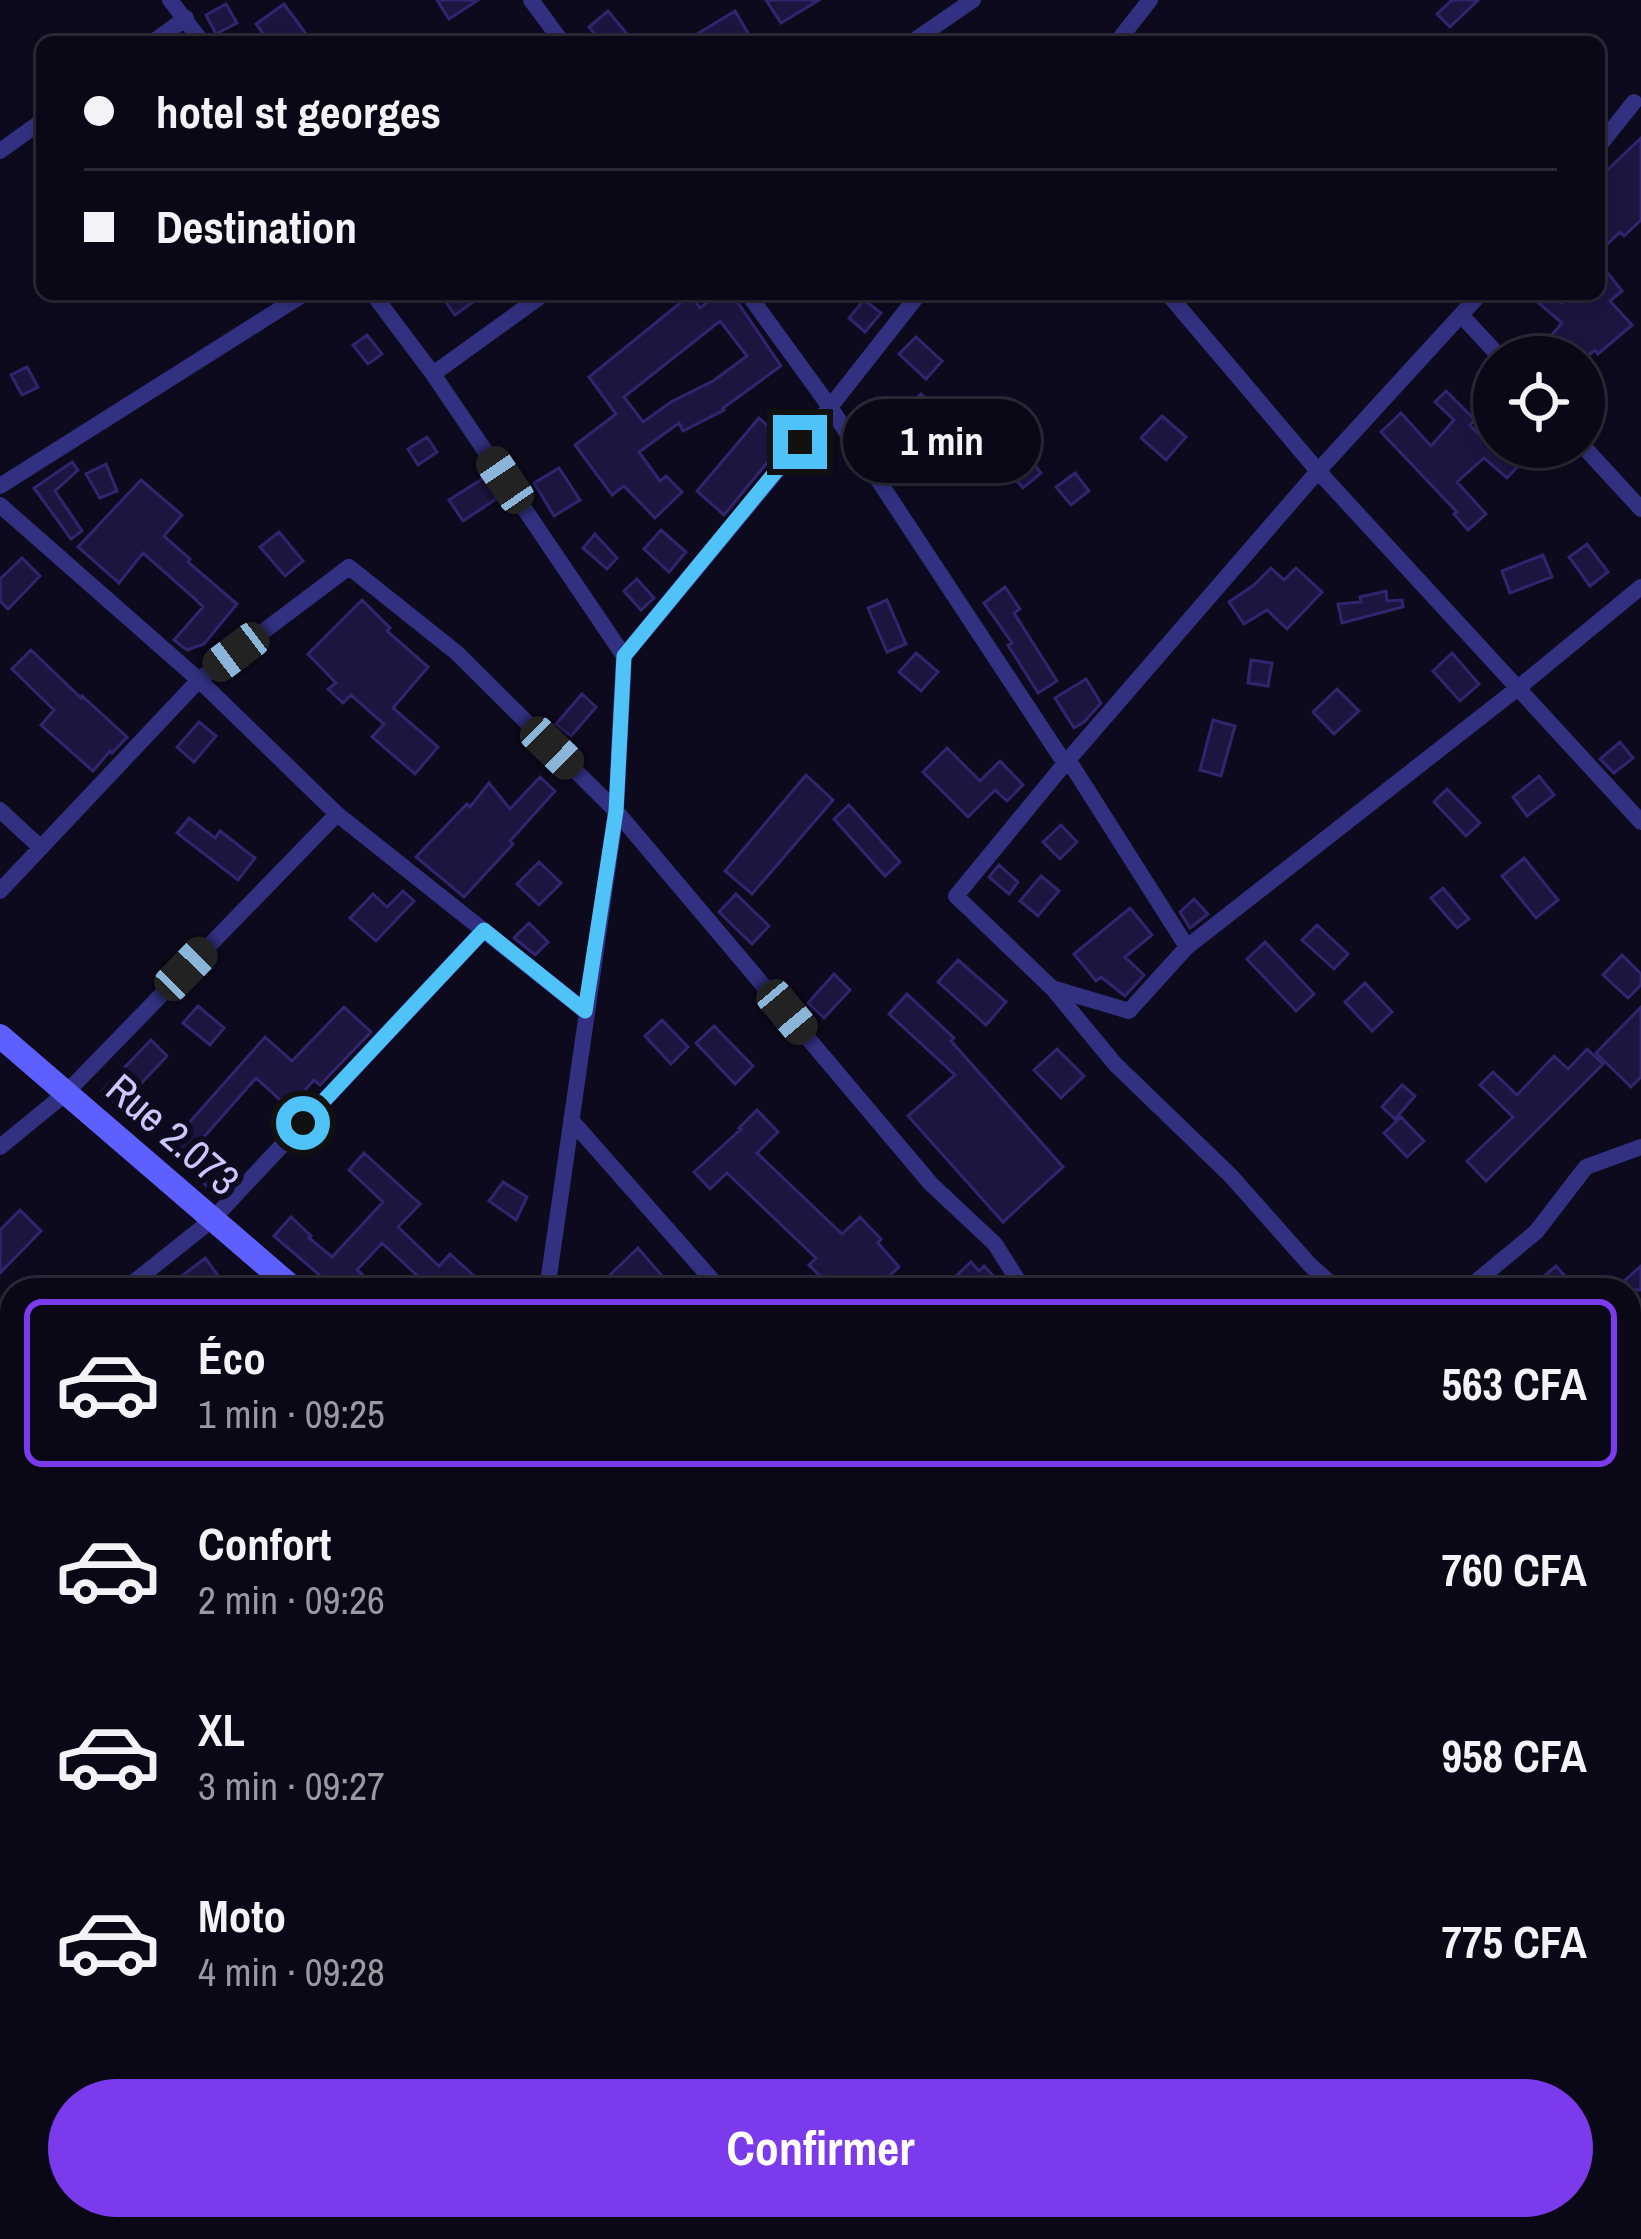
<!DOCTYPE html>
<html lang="fr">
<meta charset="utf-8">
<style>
body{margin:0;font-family:"Archivo Narrow",sans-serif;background:#13111f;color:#f1f3f6;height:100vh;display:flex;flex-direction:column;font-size:45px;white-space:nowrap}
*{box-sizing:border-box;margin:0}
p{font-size:39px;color:#999aa1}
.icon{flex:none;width:66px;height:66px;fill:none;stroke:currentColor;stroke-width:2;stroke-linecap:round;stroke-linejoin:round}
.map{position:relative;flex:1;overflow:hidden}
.panel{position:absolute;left:0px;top:1278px;width:1641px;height:963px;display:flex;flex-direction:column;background:#0a0816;border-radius:36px 36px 0 0;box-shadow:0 6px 18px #0003,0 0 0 3px #2a2935}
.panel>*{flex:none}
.hud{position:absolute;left:36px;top:36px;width:1569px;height:264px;border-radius:18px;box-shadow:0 6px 18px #0003,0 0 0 3px #2a2935;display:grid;align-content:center;height:264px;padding:0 48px;background:#0a0816}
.buttons{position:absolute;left:1473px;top:336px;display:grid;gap:24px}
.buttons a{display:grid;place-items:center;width:132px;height:132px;border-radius:50%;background:#0a0816;box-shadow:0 6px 18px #0003,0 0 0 3px #2a2935;font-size:60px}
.end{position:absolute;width:54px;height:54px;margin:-27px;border:15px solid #4fc3f7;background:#111;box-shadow:0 0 0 6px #111}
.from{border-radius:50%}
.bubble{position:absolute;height:84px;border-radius:42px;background:#0a0816;box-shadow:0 6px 18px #0003,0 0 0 3px #2a2935;font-size:39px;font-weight:700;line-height:84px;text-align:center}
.car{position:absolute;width:36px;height:72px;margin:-36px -18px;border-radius:15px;box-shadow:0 0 9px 3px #0007;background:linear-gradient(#222 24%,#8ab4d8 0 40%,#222 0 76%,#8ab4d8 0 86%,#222 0)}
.hud b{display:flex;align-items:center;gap:42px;height:114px;font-size:45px}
.hud b+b{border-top:3px solid #2a2935}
.hud i{width:30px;height:30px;background:#f1f3f6}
ul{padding:21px 0 0;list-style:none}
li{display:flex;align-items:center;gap:36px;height:168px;margin:0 24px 18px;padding:0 24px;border:6px solid transparent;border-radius:18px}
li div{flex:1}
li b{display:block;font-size:45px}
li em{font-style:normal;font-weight:700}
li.selected{border-color:#7c3aed}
li>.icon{width:108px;height:108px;stroke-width:1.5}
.button{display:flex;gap:24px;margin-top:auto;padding:24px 48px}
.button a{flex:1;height:138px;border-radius:72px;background:#7c3aed;color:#fff;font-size:48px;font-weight:700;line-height:138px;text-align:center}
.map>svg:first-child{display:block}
</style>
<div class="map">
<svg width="1641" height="2239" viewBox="0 0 1641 2239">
<rect width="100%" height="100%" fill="#0d0a1e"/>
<!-- building -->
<path fill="#1c1540" stroke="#31256e" stroke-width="3" fill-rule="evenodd" d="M 437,0 L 478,0 L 449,19 Z
M 766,0 L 819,0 L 781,23 Z
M 1452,0 L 1478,0 L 1450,27 L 1437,14 Z
M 226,4 L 237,23 L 216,34 L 206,15 Z
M 284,4 L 312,42 L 269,42 L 256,24 Z
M 608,11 L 628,35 L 619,42 L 601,42 L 589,27 Z
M 735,11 L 748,33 L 733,42 L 684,42 Z
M 1641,138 L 1641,220 L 1624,236 L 1620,232 L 1599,252 L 1599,178 Z
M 1599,262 L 1622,291 L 1610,301 L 1632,325 L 1598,354 L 1595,350 L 1586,357 L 1533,357 L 1562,323 L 1528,294 L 1552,294 L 1562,303 L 1571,294 L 1599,294 Z
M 440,294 L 484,294 L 455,315 Z
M 719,294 L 732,294 L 781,366 L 723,408 L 724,410 L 683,431 L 679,423 L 639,452 L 660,481 L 666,476 L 682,492 L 655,518 L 624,486 L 612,495 L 575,445 L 616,414 L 589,377 L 690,295 L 700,308 ZM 720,321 L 747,356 L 713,381 L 671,402 L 643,422 L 624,397 Z
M 864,300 L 881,313 L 865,332 L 849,318 Z
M 367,335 L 382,354 L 368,364 L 353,345 Z
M 916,337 L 942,361 L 926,379 L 899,354 Z
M 27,367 L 38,387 L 22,395 L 11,375 Z
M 1446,391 L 1475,420 L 1470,425 L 1491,447 L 1536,447 L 1507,478 L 1484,458 L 1457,482 L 1486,514 L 1468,530 L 1454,514 L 1457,512 L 1381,432 L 1401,413 L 1431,446 L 1454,420 L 1435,402 Z
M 921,394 L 939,413 L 912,438 L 894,419 Z
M 1162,416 L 1186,437 L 1166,460 L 1141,438 Z
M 759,418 L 785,441 L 724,515 L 697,491 Z
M 427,437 L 437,452 L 418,465 L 408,449 Z
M 1022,450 L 1041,473 L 1023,488 L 1004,465 Z
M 72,462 L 78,470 L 55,491 L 82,531 L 71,539 L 34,488 Z
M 106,464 L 117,491 L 100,498 L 86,474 Z
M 559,468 L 580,500 L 554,516 L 534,483 Z
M 1075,473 L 1089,491 L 1071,505 L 1056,487 Z
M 485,477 L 499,497 L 463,521 L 449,500 Z
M 141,480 L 182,515 L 164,536 L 190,559 L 188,562 L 237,604 L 204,644 L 187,650 L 174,640 L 203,607 L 193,597 L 143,553 L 119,583 L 78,547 Z
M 661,530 L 686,552 L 669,572 L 644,549 Z
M 279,532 L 303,561 L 285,576 L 260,547 Z
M 595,534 L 617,558 L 607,569 L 583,548 Z
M 1587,544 L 1608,572 L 1590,586 L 1569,557 Z
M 1543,555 L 1552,577 L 1510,593 L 1502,571 Z
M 22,558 L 40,576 L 8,609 L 0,601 L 0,579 Z
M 1271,568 L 1284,580 L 1296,568 L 1322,592 L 1287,629 L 1267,610 L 1244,624 L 1229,602 L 1254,585 Z
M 637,579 L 654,598 L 641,610 L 624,591 Z
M 1005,587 L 1020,609 L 1014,613 L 1057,681 L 1038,693 L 1008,645 L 1012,643 L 984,603 Z
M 1386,591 L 1387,601 L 1402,600 L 1403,607 L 1342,623 L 1338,604 L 1361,602 L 1360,597 Z
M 362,600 L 390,628 L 387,631 L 428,667 L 393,708 L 438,747 L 415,774 L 372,737 L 384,724 L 351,695 L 343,703 L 328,689 L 336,683 L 308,654 Z
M 887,600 L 906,644 L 887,652 L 868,608 Z
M 31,650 L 81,698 L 82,696 L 127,737 L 112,753 L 110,751 L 93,771 L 41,725 L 54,710 L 12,669 Z
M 916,653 L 938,672 L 921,691 L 899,672 Z
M 1452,653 L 1479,684 L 1460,701 L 1433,671 Z
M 1251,660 L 1272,663 L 1268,686 L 1248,683 Z
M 1086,679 L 1101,703 L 1084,722 L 1074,728 L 1055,698 Z
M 1337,689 L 1359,711 L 1334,734 L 1313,712 Z
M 582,694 L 596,707 L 571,736 L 556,724 Z
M 1213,720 L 1235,726 L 1221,776 L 1200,770 Z
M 199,722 L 216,736 L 194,762 L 177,747 Z
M 1620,742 L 1633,758 L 1614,773 L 1600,759 Z
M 947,748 L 980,781 L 1000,761 L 1023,785 L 1007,801 L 995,790 L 968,817 L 923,772 Z
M 806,775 L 833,800 L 752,894 L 725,871 Z
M 1539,776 L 1554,795 L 1527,816 L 1513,797 Z
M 540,777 L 555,791 L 510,841 L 513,844 L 464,897 L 416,857 L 467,804 L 470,807 L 489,783 L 510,809 Z
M 1447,789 L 1480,823 L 1466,836 L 1434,802 Z
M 849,805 L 900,862 L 885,876 L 834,819 Z
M 189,818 L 215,838 L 220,831 L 255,858 L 238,880 L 177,833 Z
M 1061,825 L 1077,842 L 1060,859 L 1043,842 Z
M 1524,858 L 1558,900 L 1536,918 L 1502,876 Z
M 539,862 L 561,883 L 539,905 L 517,884 Z
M 999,865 L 1018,882 L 1009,894 L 989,877 Z
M 1041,876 L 1059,891 L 1038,916 L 1020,901 Z
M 1443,888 L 1469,919 L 1457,928 L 1431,898 Z
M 403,891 L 414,901 L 376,941 L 350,918 L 373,894 L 387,907 Z
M 736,894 L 769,926 L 752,944 L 719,912 Z
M 1194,899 L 1208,914 L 1190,928 L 1180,912 Z
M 1130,908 L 1152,935 L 1125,957 L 1144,975 L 1125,996 L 1101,977 L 1096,981 L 1074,954 Z
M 529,923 L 548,942 L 535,955 L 514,938 Z
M 1317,925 L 1348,954 L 1334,969 L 1302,940 Z
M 1265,942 L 1314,994 L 1296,1011 L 1247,959 Z
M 1622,955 L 1641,974 L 1641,985 L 1628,998 L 1603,975 Z
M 958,960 L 1006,1002 L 986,1025 L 938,982 Z
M 834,974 L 850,990 L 824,1018 L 808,1003 Z
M 1365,983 L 1392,1012 L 1372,1031 L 1345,1002 Z
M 907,994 L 954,1038 L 951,1041 L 1063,1167 L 1003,1222 L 908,1116 L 955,1075 L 889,1014 Z
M 198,1006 L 224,1028 L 210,1045 L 183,1023 Z
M 344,1007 L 371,1032 L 320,1085 L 314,1080 L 289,1108 L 256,1078 L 203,1138 L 230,1163 L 208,1187 L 162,1143 L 182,1119 L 188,1124 L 265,1037 L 292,1061 Z
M 1641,1007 L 1641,1077 L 1631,1087 L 1596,1053 Z
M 662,1020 L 688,1047 L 671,1064 L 645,1036 Z
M 714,1026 L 753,1066 L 735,1084 L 696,1043 Z
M 151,1040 L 167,1056 L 119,1107 L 102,1091 Z
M 1057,1049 L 1084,1076 L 1061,1098 L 1034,1070 Z
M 1587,1049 L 1603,1064 L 1486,1181 L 1467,1161 L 1513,1117 L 1480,1085 L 1493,1072 L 1517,1095 L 1554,1056 L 1568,1069 Z
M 1402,1085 L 1415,1096 L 1395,1119 L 1382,1107 Z
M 757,1110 L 778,1132 L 757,1153 L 842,1234 L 860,1217 L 881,1239 L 878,1243 L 899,1267 L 885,1280 L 881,1276 L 869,1290 L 848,1290 L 830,1276 L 825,1281 L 809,1265 L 816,1258 L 727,1173 L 710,1189 L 694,1172 L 741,1129 L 739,1128 Z
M 1401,1117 L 1424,1141 L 1407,1157 L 1384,1133 Z
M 364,1153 L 420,1204 L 398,1227 L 439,1266 L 450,1254 L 473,1275 L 459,1290 L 417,1290 L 424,1282 L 382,1243 L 357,1270 L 362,1274 L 349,1290 L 337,1290 L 274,1236 L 291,1217 L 311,1236 L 309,1238 L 332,1257 L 383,1202 L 349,1170 Z
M 503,1182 L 527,1197 L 516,1220 L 489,1201 Z
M 20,1210 L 41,1231 L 0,1273 L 0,1230 Z
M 638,1248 L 674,1290 L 597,1290 L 612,1273 Z
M 205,1258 L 229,1290 L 164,1290 Z
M 971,1262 L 979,1271 L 984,1266 L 1006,1290 L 941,1290 Z
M 1556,1266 L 1577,1290 L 1555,1290 L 1543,1277 Z
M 1641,1266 L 1641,1290 L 1614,1290 Z"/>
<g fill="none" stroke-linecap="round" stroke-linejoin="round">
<!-- street -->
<path stroke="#323181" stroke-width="16" d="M 170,0 L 202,42
M 531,0 L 562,42
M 153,42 L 186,18
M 912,42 L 973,0
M 1117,42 L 1150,0
M 1599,146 L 1634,102
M 0,151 L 42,121
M 373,294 L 433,374 L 624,656
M 748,294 L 830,407 L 1060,756 L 1069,761 L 1187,947
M 1168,294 L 1318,471 L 1641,822
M 1462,316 L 1500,357
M 433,374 L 544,294
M 1584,447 L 1641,509
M 0,486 L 304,294
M 0,505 L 199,680 L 337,814 L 585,1011
M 0,810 L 41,848
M 0,891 L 199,680 L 349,567 L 457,653 L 616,811 L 931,1184 L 995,1244 L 1024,1290
M 1055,989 L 1129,1011 L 1187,947 L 1518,688 L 1641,587
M 571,1120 L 721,1290
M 0,1147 L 66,1093 L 337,814
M 124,1290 L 213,1219 L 484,930
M 547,1290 L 616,811 L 624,656 L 830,407 L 919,294
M 1338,1290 L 1310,1265 L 1231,1176 L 1115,1064 L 1053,989 L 956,896 L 1062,767 L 1318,471 L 1480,294
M 1466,1290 L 1536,1232 L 1586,1167 L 1641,1147
M 0,1388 L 12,1378
M 1629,1449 L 1641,1442
M 1629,1585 L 1641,1598
M 0,1715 L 12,1706
M 0,1993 L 12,2010
M 1629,2049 L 1641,2041
M 162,2229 L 168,2239
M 714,2229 L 721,2239
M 1565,2229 L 1573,2239
M 1366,2239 L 1379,2229"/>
<!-- secondary -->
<path stroke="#5e5fff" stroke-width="24" d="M 0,1036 L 295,1290
M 403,2239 L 405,2229"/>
</g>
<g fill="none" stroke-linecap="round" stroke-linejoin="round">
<!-- route -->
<path stroke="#4fc3f7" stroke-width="15" d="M 303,1123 L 484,930 L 585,1011 L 616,811 L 624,656 L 800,442"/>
</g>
<g text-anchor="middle" stroke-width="12" stroke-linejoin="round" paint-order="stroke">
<!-- street labels -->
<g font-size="42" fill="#ccc7ff" stroke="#0d0a1e">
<text transform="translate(173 1134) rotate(41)" y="15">Rue 2.073</text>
</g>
</g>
</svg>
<div class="buttons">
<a><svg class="icon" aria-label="locate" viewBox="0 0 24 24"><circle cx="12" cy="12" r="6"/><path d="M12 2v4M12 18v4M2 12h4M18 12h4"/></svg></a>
</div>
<i class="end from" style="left:303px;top:1123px"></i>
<i class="end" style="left:800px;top:442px"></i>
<div class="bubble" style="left:843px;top:399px;width:198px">1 min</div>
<i class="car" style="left:505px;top:480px;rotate:326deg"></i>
<i class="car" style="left:236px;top:652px;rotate:233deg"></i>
<i class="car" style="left:552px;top:748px;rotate:134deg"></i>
<i class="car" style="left:186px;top:969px;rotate:44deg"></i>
<i class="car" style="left:787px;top:1012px;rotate:140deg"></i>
<div class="hud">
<b><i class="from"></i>hotel st georges</b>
<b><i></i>Destination</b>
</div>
<section class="panel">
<ul>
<li class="selected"><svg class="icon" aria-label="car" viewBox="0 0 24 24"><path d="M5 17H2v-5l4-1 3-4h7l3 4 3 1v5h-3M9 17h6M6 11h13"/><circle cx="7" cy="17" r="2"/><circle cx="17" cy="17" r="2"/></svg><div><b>Éco</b><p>1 min · 09:25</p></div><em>563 CFA</em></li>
<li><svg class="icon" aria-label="car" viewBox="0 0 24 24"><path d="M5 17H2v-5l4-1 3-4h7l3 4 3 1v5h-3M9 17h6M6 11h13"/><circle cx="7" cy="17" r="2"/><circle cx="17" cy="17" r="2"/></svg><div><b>Confort</b><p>2 min · 09:26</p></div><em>760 CFA</em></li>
<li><svg class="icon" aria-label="car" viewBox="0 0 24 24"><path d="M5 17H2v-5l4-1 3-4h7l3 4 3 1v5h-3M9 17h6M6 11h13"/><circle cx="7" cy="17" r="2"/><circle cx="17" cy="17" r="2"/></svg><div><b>XL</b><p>3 min · 09:27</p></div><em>958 CFA</em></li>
<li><svg class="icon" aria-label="car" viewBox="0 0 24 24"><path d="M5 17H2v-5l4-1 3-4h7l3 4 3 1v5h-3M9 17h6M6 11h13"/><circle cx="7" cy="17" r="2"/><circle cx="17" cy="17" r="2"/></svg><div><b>Moto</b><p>4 min · 09:28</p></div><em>775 CFA</em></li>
</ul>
<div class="button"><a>Confirmer</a></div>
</section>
</div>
